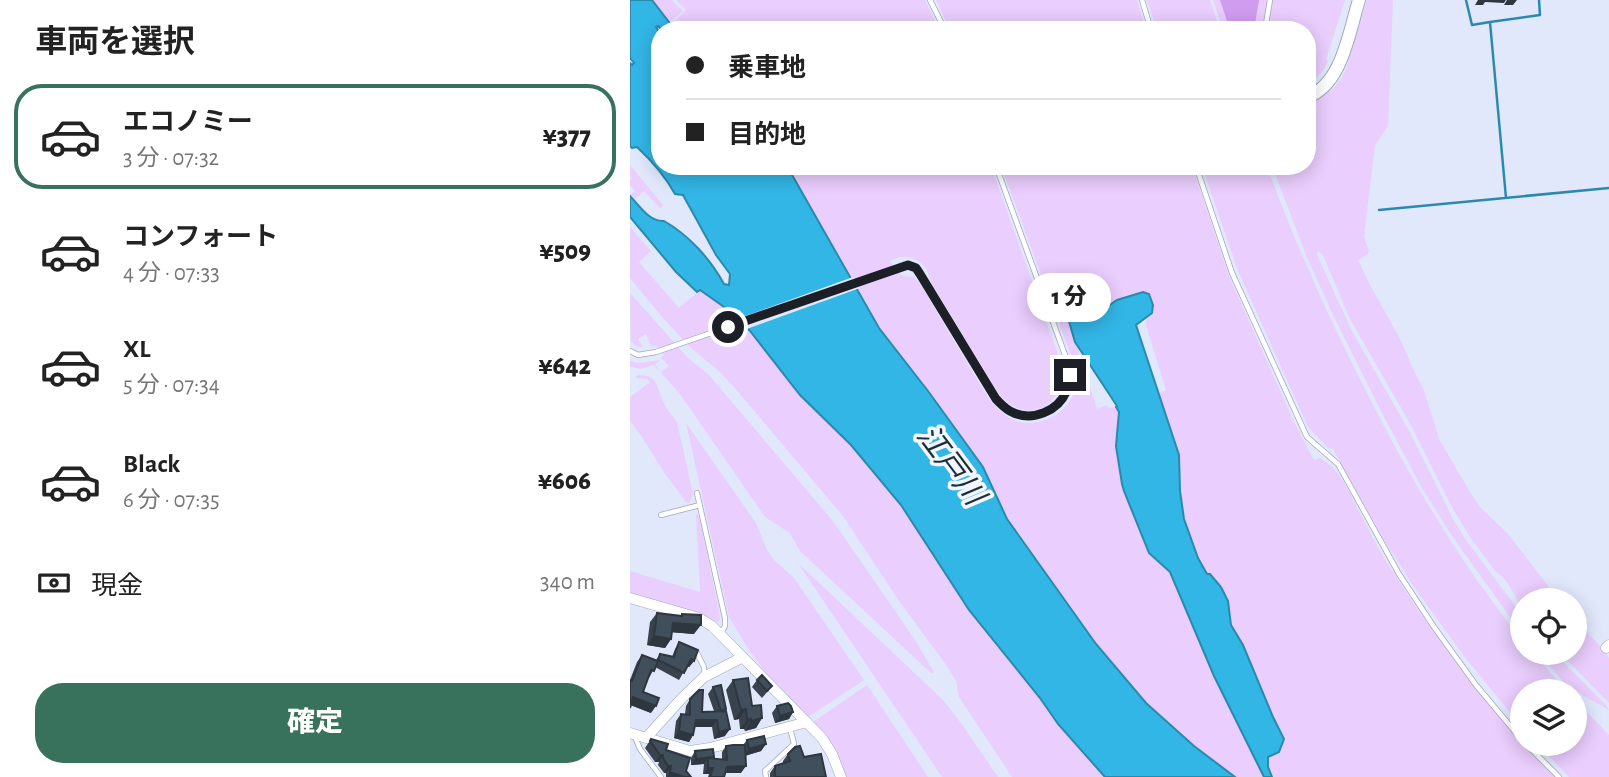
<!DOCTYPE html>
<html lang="ja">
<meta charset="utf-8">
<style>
body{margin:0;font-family:"Alegreya Sans","Noto Sans JP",sans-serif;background:#f2f2f2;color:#222;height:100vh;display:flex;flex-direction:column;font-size:26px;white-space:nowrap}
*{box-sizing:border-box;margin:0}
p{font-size:23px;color:#767676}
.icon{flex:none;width:38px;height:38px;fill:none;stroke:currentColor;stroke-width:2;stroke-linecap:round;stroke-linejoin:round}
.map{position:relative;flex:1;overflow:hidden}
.drawer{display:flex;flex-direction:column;background:#fff;width:630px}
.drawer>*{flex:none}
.hud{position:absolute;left:21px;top:21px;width:665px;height:154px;border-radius:28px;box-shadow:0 4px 18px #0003;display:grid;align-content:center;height:154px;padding:0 35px;background:#fff}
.controls{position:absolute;left:880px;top:588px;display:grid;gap:14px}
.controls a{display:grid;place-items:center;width:77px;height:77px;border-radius:50%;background:#fff;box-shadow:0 4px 18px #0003;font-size:35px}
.end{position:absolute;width:32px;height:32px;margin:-16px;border:9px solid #1c1f25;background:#fff;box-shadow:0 0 0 4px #fff}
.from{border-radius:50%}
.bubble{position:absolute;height:49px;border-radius:24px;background:#fff;box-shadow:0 4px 18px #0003;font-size:23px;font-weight:800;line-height:49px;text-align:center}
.hud b{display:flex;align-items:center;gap:24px;height:66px;font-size:26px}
.hud b+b{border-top:2px solid #e0e0e0}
.hud i{width:18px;height:18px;background:#222}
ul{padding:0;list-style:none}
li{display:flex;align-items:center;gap:21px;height:105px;margin:0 14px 10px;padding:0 21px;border:4px solid transparent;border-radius:28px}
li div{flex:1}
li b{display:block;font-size:26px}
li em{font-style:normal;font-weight:800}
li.on{border-color:#38725c}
li>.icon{width:63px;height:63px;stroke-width:1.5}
h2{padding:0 35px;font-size:32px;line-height:84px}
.pay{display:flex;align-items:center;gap:18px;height:77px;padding:0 35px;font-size:26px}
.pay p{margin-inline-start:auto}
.action{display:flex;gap:14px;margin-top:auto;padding:14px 35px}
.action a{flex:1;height:80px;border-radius:28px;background:#38725c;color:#fff;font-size:28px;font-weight:800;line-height:80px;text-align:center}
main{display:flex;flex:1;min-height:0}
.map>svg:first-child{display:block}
</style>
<main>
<section class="drawer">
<h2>車両を選択</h2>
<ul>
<li class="on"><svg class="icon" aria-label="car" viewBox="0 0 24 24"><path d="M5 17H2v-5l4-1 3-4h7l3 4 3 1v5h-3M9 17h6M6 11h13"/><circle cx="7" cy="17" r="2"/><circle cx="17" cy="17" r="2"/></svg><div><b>エコノミー</b><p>3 分 · 07:32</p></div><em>¥377</em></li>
<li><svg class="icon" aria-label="car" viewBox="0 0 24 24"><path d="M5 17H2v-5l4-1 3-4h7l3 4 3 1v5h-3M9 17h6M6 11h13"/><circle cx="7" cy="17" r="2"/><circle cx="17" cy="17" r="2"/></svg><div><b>コンフォート</b><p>4 分 · 07:33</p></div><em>¥509</em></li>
<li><svg class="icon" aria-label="car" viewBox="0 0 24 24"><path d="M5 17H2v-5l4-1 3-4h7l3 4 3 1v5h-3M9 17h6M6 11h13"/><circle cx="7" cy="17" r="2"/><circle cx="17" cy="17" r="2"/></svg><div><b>XL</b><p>5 分 · 07:34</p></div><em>¥642</em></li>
<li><svg class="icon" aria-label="car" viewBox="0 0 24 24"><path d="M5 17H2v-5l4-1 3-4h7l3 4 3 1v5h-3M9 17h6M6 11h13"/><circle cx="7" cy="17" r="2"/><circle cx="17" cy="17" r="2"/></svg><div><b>Black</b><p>6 分 · 07:35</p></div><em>¥606</em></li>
</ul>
<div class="pay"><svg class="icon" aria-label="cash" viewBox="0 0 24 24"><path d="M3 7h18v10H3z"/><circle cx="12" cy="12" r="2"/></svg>現金<p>340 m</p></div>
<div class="action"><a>確定</a></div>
</section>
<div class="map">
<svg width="979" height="777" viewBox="0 0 979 777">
<rect width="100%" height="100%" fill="#e1e8fc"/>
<!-- green -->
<path fill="#eacefe" d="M 22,0 L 42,0 L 53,11 L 41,21 L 39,19 L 38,21 Z
M 46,0 L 295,0 L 310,30 L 47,30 L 43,23 L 56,10 Z
M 306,0 L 507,0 L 516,30 L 320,30 Z
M 517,0 L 580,0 L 590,30 L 527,30 Z
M 583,0 L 715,0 L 696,60 L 698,61 C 694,72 686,78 677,85 L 701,91 L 711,79 L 716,69 L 737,0 L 763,0 L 758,126 L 745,145 L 734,237 L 739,251 L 737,255 L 728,260 L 740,285 L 769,337 L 786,375 L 793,388 L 810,441 L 843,497 L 850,507 L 878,534 L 929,600 L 892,600 L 892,607 C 884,596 879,580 866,572 L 840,537 L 823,509 L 782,427 L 720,319 L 693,255 L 688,251 L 687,255 L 723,333 L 779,431 L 823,519 L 836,540 L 892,615 L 892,634 L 822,536 L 792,488 L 752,413 L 703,315 L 676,255 L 642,166 L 677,166 L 677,30 L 593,30 Z
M 0,165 L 33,205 L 32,207 L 30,208 L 14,191 L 5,199 L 1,194 L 5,191 L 0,185 L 0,180 L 2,178 L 0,175 Z
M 157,166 L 361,166 L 433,368 C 434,398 410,421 381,405 C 377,402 373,398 369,394 L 302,285 C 300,280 299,273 296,269 C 288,256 272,254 260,261 C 267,272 270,278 284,277 L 289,282 L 360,401 C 368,409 376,417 386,421 C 411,429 442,411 446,386 C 447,380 446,374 446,369 L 371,166 L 562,166 L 599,276 L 664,422 L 684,460 L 690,458 C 711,470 719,492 730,513 C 740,532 749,551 761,569 C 808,643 864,715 925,777 L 642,777 L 638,767 L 638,757 L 654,739 L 643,717 L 613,645 L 601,624 L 598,601 L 583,577 L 580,574 L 577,575 L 568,558 L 554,519 L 550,491 L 549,455 L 528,394 L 536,390 L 516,325 L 517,317 L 522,313 L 487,300 L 479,306 L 438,318 L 467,409 L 476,405 L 480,408 L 486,407 L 489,412 L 486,446 L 492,484 L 519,553 L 540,572 L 584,676 L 634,777 L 605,777 L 564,746 L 516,703 L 466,644 L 377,519 L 353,467 L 298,391 L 249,328 Z
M 572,166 L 637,166 C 665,244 699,318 736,391 C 780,479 830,563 892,640 L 892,653 L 903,653 L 937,691 L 892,691 L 892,727 L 834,656 L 784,587 L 756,543 L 703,449 L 697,447 L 678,427 L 608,271 Z
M 0,227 L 21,251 L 9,262 L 49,308 L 70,290 L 104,314 L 120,331 L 170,395 L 221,445 L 271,505 L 339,610 L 410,698 L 428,724 L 475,777 L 382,777 L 329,697 L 326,681 L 317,666 L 269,601 L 213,516 L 104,387 L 89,371 L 62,349 L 33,318 L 0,278 Z
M 0,293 L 58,358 L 78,374 L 203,521 L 285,640 L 304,672 L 302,674 L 170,551 L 160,533 L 135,517 L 50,394 L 24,365 L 10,369 L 0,366 L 0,361 L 8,363 L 31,360 L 25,364 L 31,372 L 39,366 L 31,358 L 34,355 L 26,345 L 21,347 L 16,334 L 8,339 L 13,347 L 6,346 L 1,341 Z
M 7,375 L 18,376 L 25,381 L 35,406 L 47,422 L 63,494 L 59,503 L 56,502 L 33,471 L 12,437 L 0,421 L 0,397 L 20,382 L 17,379 L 6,378 Z
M 56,423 L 126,523 L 137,550 L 144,560 L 164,578 L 234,680 L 178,717 L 137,674 L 119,650 L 99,617 Z
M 66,514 L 69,516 L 89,611 L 90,619 L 88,622 L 62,612 L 0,594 L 0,571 L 70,592 Z
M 168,563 L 313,700 L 331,723 L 368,777 L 312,777 Z
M 945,619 L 970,646 L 979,658 L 979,703 L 930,653 L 945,653 Z
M 908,653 L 924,653 L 976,705 L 979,710 L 938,687 Z
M 237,685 L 298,777 L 216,777 C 209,755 199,738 183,722 Z
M 945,700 L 979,735 L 979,777 L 939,777 L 907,744 L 945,744 Z"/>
<!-- forest -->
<path fill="#cf9cf0" d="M 590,0 L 629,0 L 624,30 L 600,30 Z"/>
<!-- water -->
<path fill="#32b6e6" stroke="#2b89ac" stroke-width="2" d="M 0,0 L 22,0 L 45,30 L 32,30 L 28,26 L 26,27 L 30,33 L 30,166 L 157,166 L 249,328 L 298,391 L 353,467 L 377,519 L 466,644 L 516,703 L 564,746 L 605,777 L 475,777 L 428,724 L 410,698 L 339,610 L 271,505 L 221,445 L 170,395 L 120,331 L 104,314 L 70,290 L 67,292 L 46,272 L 0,217 L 0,196 C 9,205 19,222 34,221 C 59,235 81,260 94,284 L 99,285 L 100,274 L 86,255 L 53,195 L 45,194 C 35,176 22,161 7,147 L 2,148 L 0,146 L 0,63 L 2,65 L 4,63 L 0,58 Z
M 513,292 L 519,294 L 523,305 L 522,313 L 506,325 L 549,455 L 550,491 L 554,519 L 568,558 L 577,574 L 580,574 L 591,587 L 598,601 L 601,625 L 613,645 L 643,717 L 654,739 L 649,752 L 638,757 L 638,767 L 642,777 L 634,777 L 584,676 L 540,572 L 519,553 L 494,491 L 492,484 L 486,446 L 489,412 L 486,407 L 487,406 L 445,342 L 438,318 L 478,306 L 487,300 Z"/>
<!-- pier -->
<path fill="#e1e8fc" d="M 223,277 L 230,288 L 114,330 L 104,320 Z"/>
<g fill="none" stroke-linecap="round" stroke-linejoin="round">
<!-- stream -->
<path stroke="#2b89ac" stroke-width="2.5" d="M 836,0 L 842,25 L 860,22
M 876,198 L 860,22 L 910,15 L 909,0
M 749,210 L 979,188"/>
<defs>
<path id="service" d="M 300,0 L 315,30
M 512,0 L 521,30
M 635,30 L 640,0
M 566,166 L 602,273 L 677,437 L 708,464 L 769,574 L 804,627 L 846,685 L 892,740
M 0,351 L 8,355 L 26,352 L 278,265 L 286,268 L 290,273 L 366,399 C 372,405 376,410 384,413 C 404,421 429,411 437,391 C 440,382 439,372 438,363 L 366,166
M 67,493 L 95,618 L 95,626 L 91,633
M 31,515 L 70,505
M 62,652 L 67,653 L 74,667 L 74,676
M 5,737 L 10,749 L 31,777
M 896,744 L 929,777
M 136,777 L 135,771 L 164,744 L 160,728"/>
<path id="minor" d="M 0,598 L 69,618 L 82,626 L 192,738 L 202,754 L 211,777
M 976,648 L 979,645
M 0,733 L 60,751 L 80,748 L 177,722
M 16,738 L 52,698 L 74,677 L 113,657"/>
<path id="tertiary" d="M 677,97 C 712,85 719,32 729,0"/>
</defs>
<!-- service casing -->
<use href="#service" stroke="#a1a8ba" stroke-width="6"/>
<!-- minor casing -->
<use href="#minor" stroke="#a1a8ba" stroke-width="11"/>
<!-- tertiary casing -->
<use href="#tertiary" stroke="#a1a8ba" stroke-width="14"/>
<!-- service -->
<use href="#service" stroke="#fff" stroke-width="4.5"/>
<!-- minor -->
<use href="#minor" stroke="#fff" stroke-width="10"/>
<!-- tertiary -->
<use href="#tertiary" stroke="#fff" stroke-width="12"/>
</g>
<!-- wall -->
<path fill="#38434e" d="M 27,613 L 51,616 L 52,614 L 64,634 L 42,632 L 41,639 L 35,648 L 17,645 L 20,622 Z
M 49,642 L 64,661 L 59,667 L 57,666 L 49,680 L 25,667 L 19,678 L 18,678 L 13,692 L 21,713 L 1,705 L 0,680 L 7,662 L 12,655 L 26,660 L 30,654 L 42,657 L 45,649 Z
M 103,680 L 122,706 L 132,718 L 126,728 L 115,731 L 114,729 L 110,729 L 109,719 L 104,720 L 96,690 Z
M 127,680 L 142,686 L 132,698 L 122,687 Z
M 83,687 L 95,711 L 95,736 L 84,739 L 82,727 L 65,727 L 63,735 L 59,742 L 44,738 L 46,721 L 51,714 L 55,714 L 56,706 L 60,699 L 72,712 L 84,711 L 78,694 Z
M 147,706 L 163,712 L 159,719 L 145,723 L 142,713 Z
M 21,739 L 36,750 L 61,777 L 36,777 L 36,773 L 34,773 L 28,765 L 29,762 L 25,762 L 15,748 Z
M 117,740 L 136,744 L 131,751 L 115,756 L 111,773 L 95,773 L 94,777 L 78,777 L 79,774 L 73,774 L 74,764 L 61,765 L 61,758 L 65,751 L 84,757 L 82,759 L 92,760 L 92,752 L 96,746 L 113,745 Z
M 158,754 L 174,757 L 196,777 L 140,777 L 140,773 L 145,766 L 153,763 L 153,761 Z"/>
<!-- shaded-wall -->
<path fill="#2e3740" d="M 848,0 L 876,0 L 874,3 L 855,2 L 853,5 L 845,5 Z
M 877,0 L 887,0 L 883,5 L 874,5 Z
M 43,623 L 71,625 L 64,634 L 37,632 Z
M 24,636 L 41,639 L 35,648 L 17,645 Z
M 61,659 L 64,661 L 59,667 L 56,666 Z
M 3,697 L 26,706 L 21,713 L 0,705 Z
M 116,709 L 109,719 L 104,720 L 111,710 Z
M 163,712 L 159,719 L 145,723 L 150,716 Z
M 132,718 L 126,728 L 115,731 L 121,721 Z
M 121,719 L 114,729 L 110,729 L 117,720 Z
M 66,720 L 87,720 L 82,727 L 61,727 Z
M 100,729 L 95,736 L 84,739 L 89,732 Z
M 49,731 L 63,735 L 59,742 L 44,738 Z
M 136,744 L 131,751 L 114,756 L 119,749 Z
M 30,755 L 33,755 L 29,762 L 25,762 Z
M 84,757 L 79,764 L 78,758 L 74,764 L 61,765 L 66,759 Z
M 38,766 L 41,766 L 36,773 L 34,773 Z
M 116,766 L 111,773 L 93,773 L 97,767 Z
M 78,768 L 83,768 L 79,774 L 73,774 Z
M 40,772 L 54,777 L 37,777 Z"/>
<!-- building -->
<path fill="#414e5b" stroke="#2e3740" stroke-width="2" d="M 27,613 L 52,616 L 52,614 L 71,615 L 71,625 L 43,623 L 41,639 L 24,636 Z
M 49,642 L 68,650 L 64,661 L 61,659 L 54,673 L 28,660 L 30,654 L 44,657 Z
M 12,655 L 28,661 L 24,671 L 21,670 L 13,692 L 29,698 L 26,706 L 3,697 L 0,708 L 0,680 L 2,681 Z
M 132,675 L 142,686 L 137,691 L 127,680 Z
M 118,678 L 122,706 L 131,705 L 132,718 L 121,721 L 121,719 L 117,720 L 116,709 L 111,710 L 103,680 Z
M 91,685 L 96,709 L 91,711 L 83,687 Z
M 69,690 L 73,690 L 72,712 L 96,711 L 100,729 L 89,732 L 87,720 L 66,720 L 63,735 L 49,731 L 51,714 L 60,715 L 60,699 Z
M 158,703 L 161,706 L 163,712 L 150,716 L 147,706 Z
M 134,736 L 136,744 L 119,749 L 117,740 Z
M 21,739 L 38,744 L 36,750 L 60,758 L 56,771 L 61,777 L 54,777 L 40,772 L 41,766 L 38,766 L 33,758 L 33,755 L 30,755 L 20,741 Z
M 103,745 L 115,745 L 116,766 L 97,767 L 94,777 L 80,777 L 83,768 L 78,768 L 78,758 L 97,760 L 96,746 Z
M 170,746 L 174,757 L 191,754 L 196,777 L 145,777 L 145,766 L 160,761 L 158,754 L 165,747 Z
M 83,749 L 84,757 L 66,759 L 65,751 Z"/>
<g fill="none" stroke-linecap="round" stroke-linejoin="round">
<!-- route -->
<path stroke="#1c1f25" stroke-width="9" d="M 98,327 L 278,265 L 286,268 L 290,274 L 366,399 C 372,405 376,410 384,413 C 403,421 428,411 436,392 C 438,387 439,380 440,375"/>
</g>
<g text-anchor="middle" stroke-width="7" stroke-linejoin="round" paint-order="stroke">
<!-- water labels -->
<g font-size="30" font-style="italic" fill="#192e37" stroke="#f3f6fd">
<text transform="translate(321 465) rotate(53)" y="10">江戸川</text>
</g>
</g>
</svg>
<div class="controls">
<a><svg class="icon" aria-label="locate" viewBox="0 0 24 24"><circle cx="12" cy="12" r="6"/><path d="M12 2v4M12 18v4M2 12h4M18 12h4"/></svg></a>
<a><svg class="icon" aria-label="layers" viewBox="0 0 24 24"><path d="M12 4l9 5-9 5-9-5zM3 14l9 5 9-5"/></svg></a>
</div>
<i class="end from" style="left:98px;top:327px"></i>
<i class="end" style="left:440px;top:375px"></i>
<div class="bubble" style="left:397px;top:273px;width:84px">1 分</div>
<div class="hud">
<b><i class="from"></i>乗車地</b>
<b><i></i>目的地</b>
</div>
</div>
</main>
